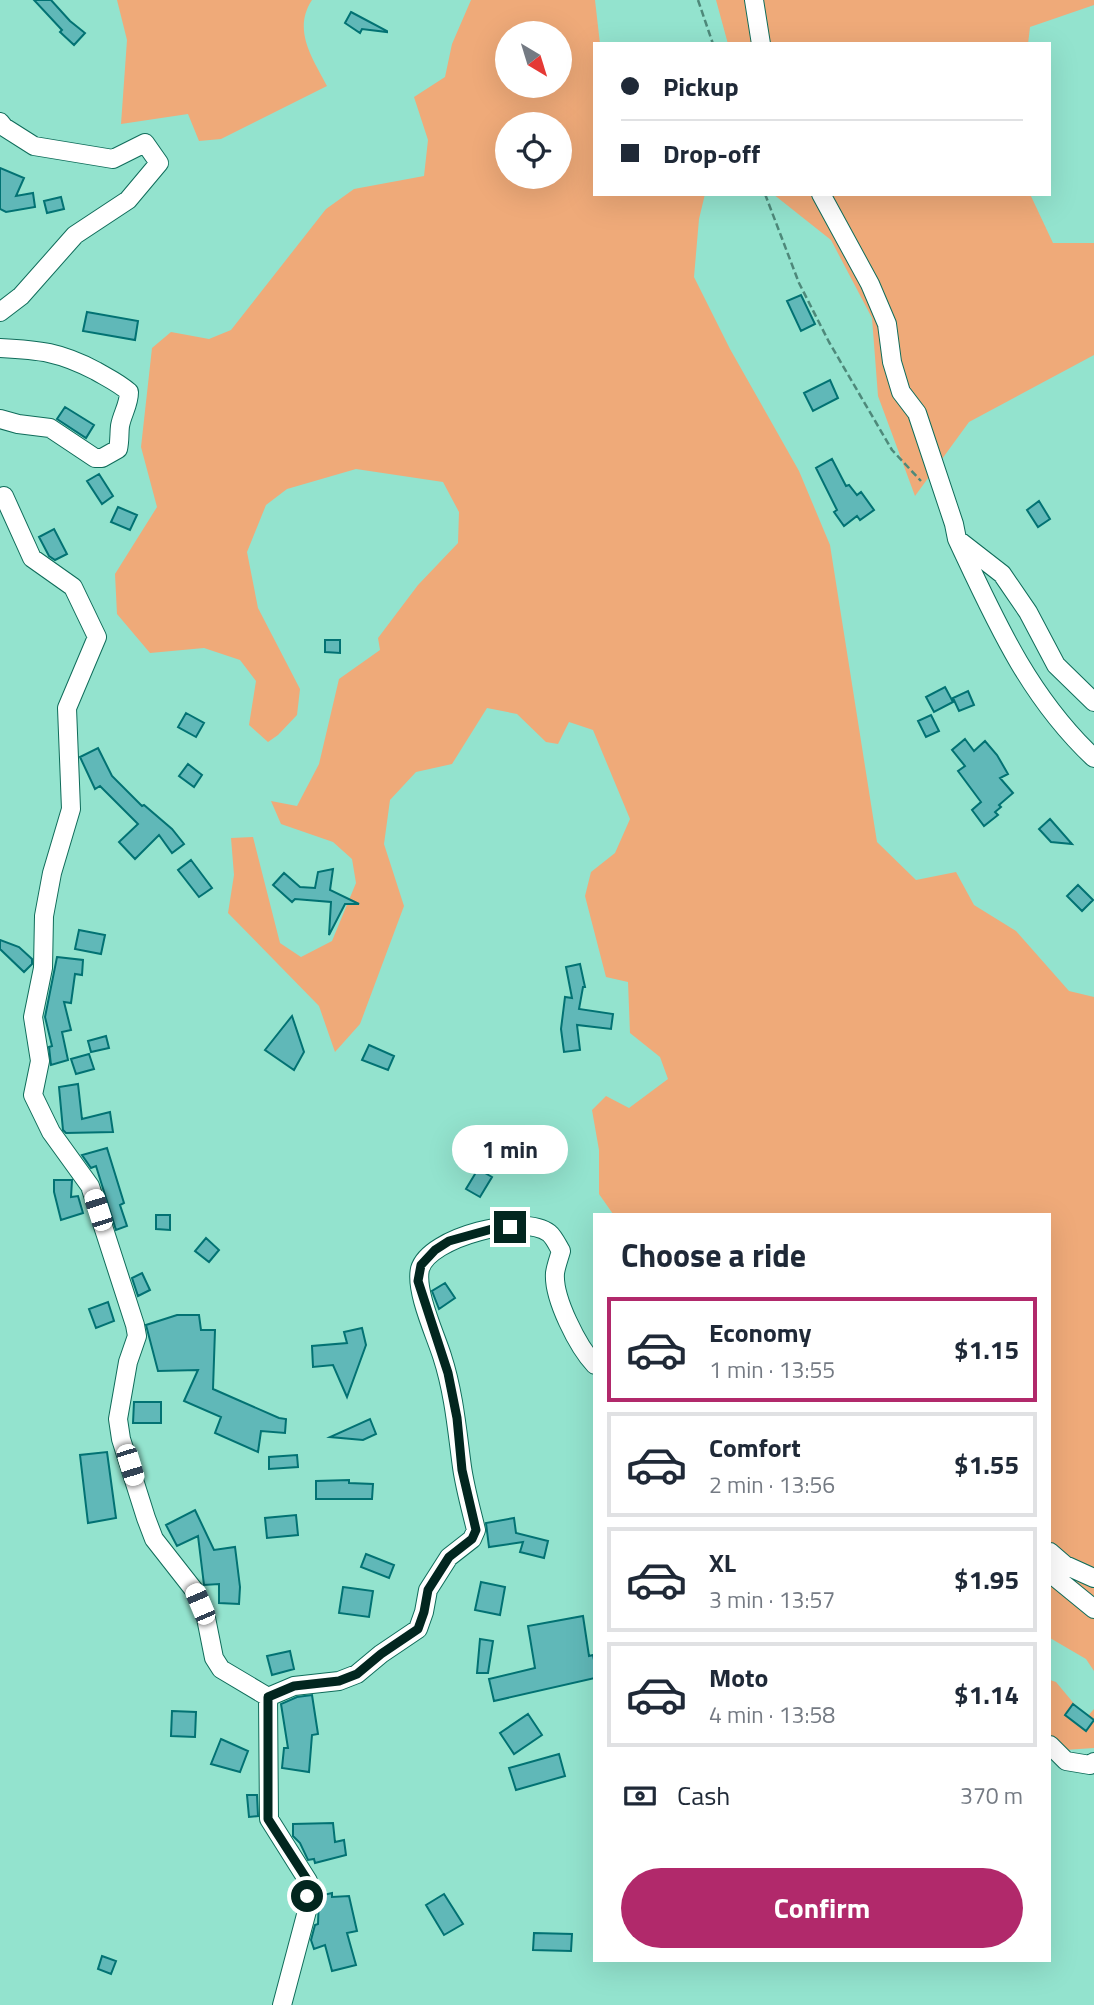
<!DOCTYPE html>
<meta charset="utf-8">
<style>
body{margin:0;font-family:"Titillium Web",sans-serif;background:#f6f6f7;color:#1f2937;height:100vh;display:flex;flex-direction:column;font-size:26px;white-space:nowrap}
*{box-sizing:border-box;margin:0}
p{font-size:23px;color:#747a83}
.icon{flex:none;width:38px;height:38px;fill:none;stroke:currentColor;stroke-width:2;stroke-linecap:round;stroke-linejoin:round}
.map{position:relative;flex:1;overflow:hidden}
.panel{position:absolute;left:593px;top:1213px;width:458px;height:749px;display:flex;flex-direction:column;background:#fff;border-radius:0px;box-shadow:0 7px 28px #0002}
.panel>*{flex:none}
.top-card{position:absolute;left:593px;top:42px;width:458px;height:154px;border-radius:0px;box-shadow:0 7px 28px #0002;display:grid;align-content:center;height:154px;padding:0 28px;background:#fff}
.needle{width:46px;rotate:142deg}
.buttons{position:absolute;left:495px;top:21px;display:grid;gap:14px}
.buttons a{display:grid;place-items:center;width:77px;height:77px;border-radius:50%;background:#fff;box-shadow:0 7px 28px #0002;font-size:35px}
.end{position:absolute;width:32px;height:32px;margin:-16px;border:9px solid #02261f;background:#fff;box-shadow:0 0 0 4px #fff}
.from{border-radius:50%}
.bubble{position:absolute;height:49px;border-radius:24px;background:#fff;box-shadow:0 7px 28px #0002;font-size:23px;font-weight:700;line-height:49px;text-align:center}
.car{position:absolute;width:21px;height:42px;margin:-21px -10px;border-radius:9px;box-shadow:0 0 5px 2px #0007;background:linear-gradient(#fff 24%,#345 0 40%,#fff 0 76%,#345 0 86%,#fff 0)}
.top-card b{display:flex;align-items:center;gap:24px;height:66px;font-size:26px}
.top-card b+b{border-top:2px solid #e0e1e3}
.top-card i{width:18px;height:18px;background:#1f2937}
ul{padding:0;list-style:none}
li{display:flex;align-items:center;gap:21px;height:105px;margin:0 14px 10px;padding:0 14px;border:4px solid #e0e1e3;border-radius:0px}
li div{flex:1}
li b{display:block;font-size:26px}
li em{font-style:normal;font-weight:700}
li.current{border-color:#b1296b}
li>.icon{width:63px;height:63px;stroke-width:1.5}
h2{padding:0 28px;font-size:32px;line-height:84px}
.pay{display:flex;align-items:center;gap:18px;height:77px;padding:0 28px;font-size:26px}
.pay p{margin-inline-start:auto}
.button{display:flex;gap:14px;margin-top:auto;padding:14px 28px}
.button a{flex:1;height:80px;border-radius:42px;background:#b1296b;color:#fff;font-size:28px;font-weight:700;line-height:80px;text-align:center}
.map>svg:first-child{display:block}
</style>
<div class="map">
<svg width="1094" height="2005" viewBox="0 0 1094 2005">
<rect width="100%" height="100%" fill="#93e3ce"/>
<!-- green -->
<path fill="#efaa79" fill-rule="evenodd" d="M 117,0 L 312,0 C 292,30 313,59 327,86 L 221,139 L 199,141 L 188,114 L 121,124 L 127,40 Z
M 471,0 L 595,0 L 600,44 L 595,44 L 595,194 L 705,194 L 699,219 L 694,277 L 730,349 L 799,471 L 830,545 L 877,842 L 916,880 L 956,872 L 974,905 L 1016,931 L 1069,991 L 1094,997 L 1094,1671 L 1086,1659 L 1050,1638 L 1050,1214 L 613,1214 L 599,1194 L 599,1150 L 592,1110 L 606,1096 L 629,1108 L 668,1079 L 660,1057 L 630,1033 L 628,982 L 606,977 L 585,896 L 591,872 L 615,853 L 630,819 L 593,730 L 569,722 L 558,744 L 546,742 L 517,714 L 487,708 L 452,764 L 416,772 L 390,800 L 384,844 L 404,906 L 360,1024 L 335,1052 L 319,1006 L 228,913 L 234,875 L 231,838 L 253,837 L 280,943 L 301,957 L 332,941 L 356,883 L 352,859 L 333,842 L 281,824 L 271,801 L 297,806 L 319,764 L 339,679 L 380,650 L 378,638 L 418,585 L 458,543 L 459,512 L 443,482 L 356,469 L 287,489 L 266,505 L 247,552 L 258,608 L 300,689 L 297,715 L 278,735 L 268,742 L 249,725 L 256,681 L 240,660 L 204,648 L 150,653 L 117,614 L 115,574 L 157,507 L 141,447 L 152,348 L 171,332 L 209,339 L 231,330 L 326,209 L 354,189 L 424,176 L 428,140 L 414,97 L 445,77 L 452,44 ZM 508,33 L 560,33 L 560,86 L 508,86 ZM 508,124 L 560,124 L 560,177 L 508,177 Z
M 716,0 L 1094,0 L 1094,5 L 1030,27 L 1028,44 L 728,44 Z
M 773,194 L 1030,194 L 1053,243 L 1094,243 L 1094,355 L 969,422 L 915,496 L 878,396 L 872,318 L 831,240 Z
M 1050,1680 L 1056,1682 L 1086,1718 L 1094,1709 L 1094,1748 L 1050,1751 Z"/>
<!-- building -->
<path fill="#60b8b8" stroke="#027273" stroke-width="2" d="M 34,0 L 51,0 L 70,21 L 85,33 L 74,45 L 60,32 L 62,30 Z
M 351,12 L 387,31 L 387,32 L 362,29 L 360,33 L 345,23 Z
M 0,168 L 24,178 L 16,196 L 33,193 L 35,207 L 6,212 L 0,209 Z
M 61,197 L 64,209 L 47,213 L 44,201 Z
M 801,295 L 815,324 L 801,331 L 787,301 Z
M 87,312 L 138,321 L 135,340 L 83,331 Z
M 830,380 L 838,398 L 813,411 L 804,393 Z
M 65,407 L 94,425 L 86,438 L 57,419 Z
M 832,459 L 846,486 L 849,485 L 857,495 L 861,492 L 874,510 L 860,520 L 857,516 L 844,526 L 834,512 L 837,510 L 816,468 Z
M 99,474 L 113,496 L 102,504 L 87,481 Z
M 1039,501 L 1050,519 L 1038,527 L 1027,510 Z
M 118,507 L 137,515 L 130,530 L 111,522 Z
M 54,529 L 67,554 L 55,560 L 49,556 L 39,537 Z
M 325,640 L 340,640 L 340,653 L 325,652 Z
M 945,687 L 953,702 L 934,712 L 926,697 Z
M 968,691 L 974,705 L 959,711 L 953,698 Z
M 186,713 L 204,723 L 196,737 L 178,727 Z
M 931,715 L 939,731 L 926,737 L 918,721 Z
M 965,739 L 974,751 L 985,741 L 997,755 L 1008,774 L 1000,778 L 1013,793 L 999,805 L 1001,807 L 995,812 L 998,815 L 984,826 L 972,810 L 981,802 L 958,771 L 965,766 L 952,750 Z
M 98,748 L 112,776 L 142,806 L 144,805 L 172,829 L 184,844 L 172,853 L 159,835 L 135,859 L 119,842 L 138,824 L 100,786 L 95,789 L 80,757 Z
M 188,764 L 202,775 L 194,787 L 179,776 Z
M 1050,819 L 1072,844 L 1051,842 L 1039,829 Z
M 191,860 L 212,888 L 199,897 L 178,870 Z
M 333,869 L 330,890 L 359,904 L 345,904 L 329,935 L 331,902 L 295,899 L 292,902 L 273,885 L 284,873 L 300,887 L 315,888 L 318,872 Z
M 1078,885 L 1093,900 L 1082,911 L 1067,896 Z
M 79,930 L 105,935 L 101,954 L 75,949 Z
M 0,940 L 19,947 L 32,959 L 32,964 L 24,972 L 0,949 Z
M 57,957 L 83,960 L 82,975 L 75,974 L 71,1003 L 64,1002 L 71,1030 L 62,1032 L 68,1060 L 51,1065 L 49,1047 L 52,1046 L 45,1017 Z
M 580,964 L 585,987 L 583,987 L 579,1009 L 613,1014 L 611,1029 L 577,1025 L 580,1050 L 564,1052 L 561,1029 L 565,997 L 572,998 L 566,967 Z
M 292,1016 L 304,1052 L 294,1070 L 265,1050 Z
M 106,1036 L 109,1048 L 91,1052 L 88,1041 Z
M 369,1045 L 394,1056 L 388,1070 L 362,1060 Z
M 89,1054 L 94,1069 L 76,1074 L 71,1059 Z
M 78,1084 L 82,1119 L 110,1112 L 113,1132 L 66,1133 L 63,1130 L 59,1087 Z
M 524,1131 L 525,1144 L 509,1144 L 509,1132 Z
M 107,1148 L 124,1203 L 120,1205 L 127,1226 L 116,1230 L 96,1166 L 91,1168 L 82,1155 Z
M 478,1169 L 492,1177 L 480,1197 L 466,1189 Z
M 54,1180 L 72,1180 L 71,1197 L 78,1196 L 83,1213 L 61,1220 L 54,1192 Z
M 156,1215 L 170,1215 L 170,1230 L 156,1229 Z
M 206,1238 L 219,1250 L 209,1262 L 195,1251 Z
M 142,1273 L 150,1290 L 138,1296 L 132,1278 Z
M 445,1283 L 455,1298 L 439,1309 L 432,1291 Z
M 108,1302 L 114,1321 L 96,1328 L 89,1309 Z
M 177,1315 L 199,1315 L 201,1330 L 215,1330 L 213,1389 L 279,1418 L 286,1419 L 285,1433 L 261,1431 L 258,1452 L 215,1433 L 221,1417 L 184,1401 L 198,1370 L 158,1371 L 146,1325 Z
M 362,1328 L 366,1345 L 347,1397 L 333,1365 L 313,1367 L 312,1346 L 347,1343 L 344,1332 Z
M 134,1402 L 161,1402 L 161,1423 L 133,1423 Z
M 370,1419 L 376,1434 L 363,1440 L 330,1437 Z
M 107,1452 L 116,1518 L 88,1523 L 80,1455 Z
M 297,1455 L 298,1467 L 269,1469 L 269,1457 Z
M 349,1480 L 349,1483 L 373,1484 L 372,1499 L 316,1499 L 316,1481 Z
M 195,1510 L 214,1550 L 235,1547 L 240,1587 L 239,1604 L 219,1603 L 219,1584 L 204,1585 L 198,1536 L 177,1546 L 166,1525 Z
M 296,1515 L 298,1535 L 267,1538 L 265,1518 Z
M 514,1518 L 516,1533 L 548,1541 L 544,1558 L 520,1552 L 523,1542 L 489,1547 L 486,1523 Z
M 366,1554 L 394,1565 L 389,1578 L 361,1567 Z
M 481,1582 L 505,1587 L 500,1615 L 475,1610 Z
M 343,1587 L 373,1591 L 369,1617 L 339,1613 Z
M 583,1616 L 589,1656 L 593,1655 L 595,1665 L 595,1678 L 494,1701 L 489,1679 L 535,1668 L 528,1626 Z
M 480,1639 L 493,1641 L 488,1673 L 477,1673 Z
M 290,1651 L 294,1669 L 272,1675 L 267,1656 Z
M 312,1695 L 318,1734 L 312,1735 L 309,1772 L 282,1768 L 284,1748 L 288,1748 L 281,1704 L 297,1697 Z
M 1073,1704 L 1094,1720 L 1086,1731 L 1065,1715 Z
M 172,1711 L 196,1712 L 195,1737 L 171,1736 Z
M 528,1714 L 542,1735 L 514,1754 L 500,1733 Z
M 221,1739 L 248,1751 L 240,1772 L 211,1764 Z
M 559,1754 L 565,1776 L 516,1790 L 509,1768 Z
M 247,1795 L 257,1795 L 258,1816 L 249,1817 Z
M 333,1823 L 335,1842 L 344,1840 L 346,1855 L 315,1863 L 314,1859 L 308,1860 L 300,1843 L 293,1836 L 293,1824 Z
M 332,1893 L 332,1897 L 349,1896 L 357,1931 L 347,1933 L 356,1965 L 332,1971 L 325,1945 L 314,1949 L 311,1940 L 315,1925 L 318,1924 L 319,1896 Z
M 444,1894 L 463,1924 L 444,1935 L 426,1905 Z
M 534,1933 L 572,1934 L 571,1951 L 533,1950 Z
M 102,1956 L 116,1961 L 111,1974 L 98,1969 Z"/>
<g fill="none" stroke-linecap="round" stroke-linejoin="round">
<defs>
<path id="minor" d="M 754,0 L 761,44
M 0,122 L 4,127 L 34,146 L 113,159 L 145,143 L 159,163 L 128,200 L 75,235 L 21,296 L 0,312
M 821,194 L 870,284 L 887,324 L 892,362 L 901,392 L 917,413 L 954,524 L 957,539
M 0,348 C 40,350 60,352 96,371 C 108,378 119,383 129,392 C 129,405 122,414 120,426 C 119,434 120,440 118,449 L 102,458 L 95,458 L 50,428 L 18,424 L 0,419
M 0,498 L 4,496 L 32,558 L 73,587 L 97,637 L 67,708 L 71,809 L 52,873 L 44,916 L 43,968 L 33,1017 L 40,1061 L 33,1095 L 51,1132 L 90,1186 L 135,1325 L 137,1336 L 128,1362 L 118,1419 L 121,1439 L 146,1518 L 154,1539 L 194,1590 L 206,1618 L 214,1658 L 221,1669 L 268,1697 L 269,1819 L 308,1881 L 307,1911 L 282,2005
M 1094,702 L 1056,665 L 1028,612 L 1002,574 L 957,539 C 995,620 1028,696 1094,758
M 1050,1552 L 1065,1565 L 1094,1578
M 1050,1573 L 1094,1609
M 268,1697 L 294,1686 L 339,1681 L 357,1674 L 381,1654 L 418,1629 L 424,1612 L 428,1590 L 449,1557 L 472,1539 L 476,1530 C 471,1509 465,1488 462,1467 C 457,1430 454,1393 442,1356 C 435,1334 415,1291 420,1269 C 429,1237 524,1213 549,1233 C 554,1237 558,1246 561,1251 C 559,1258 556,1266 555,1273 C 553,1298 578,1347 595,1365
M 1050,1745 L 1066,1761 L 1090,1765 L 1094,1762"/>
</defs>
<!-- minor casing -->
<use href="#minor" stroke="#0f6c5a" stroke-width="20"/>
<!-- path -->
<path stroke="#4e897a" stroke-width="2.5" stroke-dasharray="7 3.5" stroke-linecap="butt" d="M 698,0 L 713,44
M 765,194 L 799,283 L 829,342 L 892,450 L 921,481"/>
<!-- minor -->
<use href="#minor" stroke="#fff" stroke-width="18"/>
</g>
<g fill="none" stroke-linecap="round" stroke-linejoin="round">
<!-- route -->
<path stroke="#02261f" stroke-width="9" d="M 307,1896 L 308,1881 L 268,1819 L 268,1697 L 294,1686 L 339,1681 L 357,1674 L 381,1654 L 418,1629 L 424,1612 L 428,1590 L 449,1557 L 472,1539 L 476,1530 L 462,1470 L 457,1418 L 448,1373 L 418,1281 L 421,1265 L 435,1250 L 449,1241 L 492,1229 L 510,1227"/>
</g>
</svg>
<div class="buttons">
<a><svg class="needle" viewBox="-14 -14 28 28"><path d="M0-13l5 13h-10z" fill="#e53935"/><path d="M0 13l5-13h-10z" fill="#747a83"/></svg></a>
<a><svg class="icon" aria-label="locate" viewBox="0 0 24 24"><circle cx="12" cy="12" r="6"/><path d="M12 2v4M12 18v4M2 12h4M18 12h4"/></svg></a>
</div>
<i class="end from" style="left:307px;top:1896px"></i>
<i class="end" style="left:510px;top:1227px"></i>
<div class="bubble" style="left:452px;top:1125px;width:116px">1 min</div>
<i class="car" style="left:98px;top:1210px;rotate:342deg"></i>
<i class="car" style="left:130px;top:1465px;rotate:163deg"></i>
<i class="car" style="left:200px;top:1604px;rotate:337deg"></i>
<div class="top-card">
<b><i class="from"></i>Pickup</b>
<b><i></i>Drop-off</b>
</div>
<section class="panel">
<h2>Choose a ride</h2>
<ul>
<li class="current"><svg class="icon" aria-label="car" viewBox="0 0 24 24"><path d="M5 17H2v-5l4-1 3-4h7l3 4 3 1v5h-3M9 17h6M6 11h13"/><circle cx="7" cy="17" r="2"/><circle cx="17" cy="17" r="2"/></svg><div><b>Economy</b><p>1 min · 13:55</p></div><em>$1.15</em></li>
<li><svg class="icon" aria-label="car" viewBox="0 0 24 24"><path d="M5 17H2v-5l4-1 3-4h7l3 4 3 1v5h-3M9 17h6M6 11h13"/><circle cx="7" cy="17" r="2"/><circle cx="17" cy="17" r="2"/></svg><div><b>Comfort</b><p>2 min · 13:56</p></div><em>$1.55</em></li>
<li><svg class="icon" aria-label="car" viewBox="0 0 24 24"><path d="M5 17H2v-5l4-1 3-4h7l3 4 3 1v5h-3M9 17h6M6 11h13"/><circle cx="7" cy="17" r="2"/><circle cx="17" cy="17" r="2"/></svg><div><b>XL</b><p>3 min · 13:57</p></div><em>$1.95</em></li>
<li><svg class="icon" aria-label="car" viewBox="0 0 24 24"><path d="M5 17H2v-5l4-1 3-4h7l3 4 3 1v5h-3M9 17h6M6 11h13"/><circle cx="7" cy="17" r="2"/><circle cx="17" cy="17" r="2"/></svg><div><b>Moto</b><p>4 min · 13:58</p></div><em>$1.14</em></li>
</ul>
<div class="pay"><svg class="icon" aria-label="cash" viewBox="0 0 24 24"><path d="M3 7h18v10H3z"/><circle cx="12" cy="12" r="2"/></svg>Cash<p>370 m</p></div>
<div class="button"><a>Confirm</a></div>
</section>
</div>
